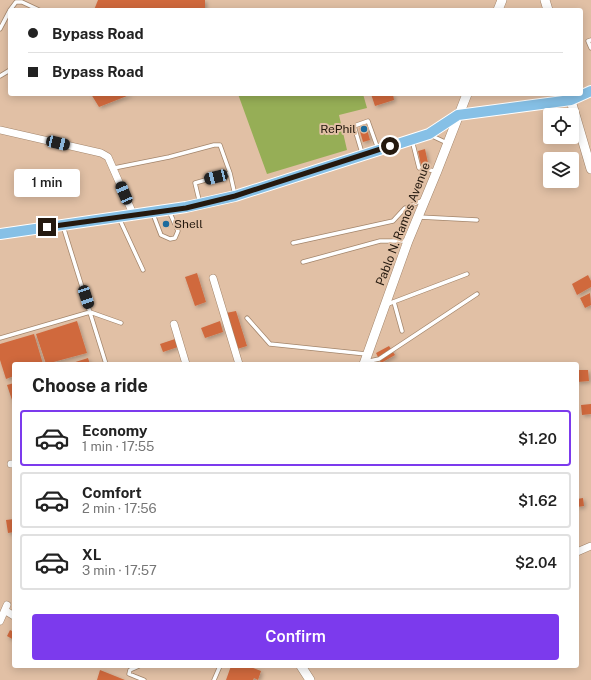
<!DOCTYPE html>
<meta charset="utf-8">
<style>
body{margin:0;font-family:"Public Sans",sans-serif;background:#f6f6f6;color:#222;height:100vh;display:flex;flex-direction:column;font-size:15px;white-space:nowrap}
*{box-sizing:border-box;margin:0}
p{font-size:13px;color:#767676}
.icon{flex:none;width:22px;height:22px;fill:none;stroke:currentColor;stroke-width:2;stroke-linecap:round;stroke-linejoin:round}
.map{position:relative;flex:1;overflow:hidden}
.panel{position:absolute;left:12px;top:362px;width:567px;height:306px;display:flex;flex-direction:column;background:#fff;border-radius:4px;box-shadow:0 2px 10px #0003}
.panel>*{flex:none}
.top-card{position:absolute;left:8px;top:8px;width:575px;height:88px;border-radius:4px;box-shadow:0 2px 10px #0003;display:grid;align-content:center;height:88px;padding:0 20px;background:#fff}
.buttons{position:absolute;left:543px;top:108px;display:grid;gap:8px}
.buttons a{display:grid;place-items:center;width:36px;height:36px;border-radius:4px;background:#fff;box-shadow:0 2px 10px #0003;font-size:20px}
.end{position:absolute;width:18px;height:18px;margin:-9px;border:5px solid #24190f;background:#fff;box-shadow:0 0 0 2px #fff}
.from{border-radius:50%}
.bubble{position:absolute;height:28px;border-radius:4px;background:#fff;box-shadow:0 2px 10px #0003;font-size:13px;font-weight:600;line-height:28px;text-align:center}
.car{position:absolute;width:12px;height:24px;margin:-12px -6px;border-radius:5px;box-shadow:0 0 3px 1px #0007;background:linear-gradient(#222 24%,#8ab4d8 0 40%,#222 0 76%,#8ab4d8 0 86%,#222 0)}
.top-card b{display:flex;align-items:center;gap:14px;height:38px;font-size:15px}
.top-card b+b{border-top:1px solid #e0e0e0}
.top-card i{width:10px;height:10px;background:#222}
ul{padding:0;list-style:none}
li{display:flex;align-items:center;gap:12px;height:56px;margin:0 8px 6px;padding:0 12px;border:2px solid #e0e0e0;border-radius:4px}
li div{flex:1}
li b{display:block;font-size:15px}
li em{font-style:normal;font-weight:600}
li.current{border-color:#7c3aed}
li>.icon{width:36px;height:36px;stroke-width:1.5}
h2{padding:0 20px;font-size:18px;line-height:48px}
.cta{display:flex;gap:8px;margin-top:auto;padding:8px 20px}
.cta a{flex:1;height:46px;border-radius:4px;background:#7c3aed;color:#fff;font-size:16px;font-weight:600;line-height:46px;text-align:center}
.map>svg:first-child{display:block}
</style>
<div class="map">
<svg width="591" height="680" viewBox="0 0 591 680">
<defs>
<filter id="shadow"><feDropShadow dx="2" dy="2" stdDeviation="2" flood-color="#0004"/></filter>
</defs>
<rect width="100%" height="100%" fill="#e1c0a5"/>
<!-- green -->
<path fill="#96ae56" d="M 238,94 L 363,94 L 367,108 L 339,115 L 347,150 L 267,174 Z"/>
<!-- building -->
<path fill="#d0693e" filter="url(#shadow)" d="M 98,0 L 205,0 L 205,10 L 94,10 Z
M 91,94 L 132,94 L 99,107 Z
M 371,94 L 393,94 L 394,100 L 375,106 Z
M 366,126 L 370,140 L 363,142 L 359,128 Z
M 425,149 L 428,163 L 421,165 L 418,151 Z
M 197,273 L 206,302 L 195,306 L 185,277 Z
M 588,275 L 591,281 L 591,287 L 577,295 L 572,284 Z
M 590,293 L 591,305 L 585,308 L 580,298 Z
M 236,311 L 247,346 L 237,349 L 226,313 Z
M 77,321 L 87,353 L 46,364 L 36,334 Z
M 220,321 L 223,332 L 205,338 L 201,328 Z
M 34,334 L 43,364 L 14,364 L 14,376 L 6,379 L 0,360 L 0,344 Z
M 175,339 L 178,347 L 163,352 L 160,344 Z
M 389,346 L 395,355 L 381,363 L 376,353 Z
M 88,358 L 90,364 L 69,364 Z
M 577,370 L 588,370 L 589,381 L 577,382 Z
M 14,383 L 14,406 L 7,385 Z
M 591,404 L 591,414 L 582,415 L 581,405 Z
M 583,498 L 584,506 L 577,507 L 577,499 Z
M 14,519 L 14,532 L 8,533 L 6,520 Z
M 10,630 L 14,632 L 14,640 L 7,636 Z
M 231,666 L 248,666 L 261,671 L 258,680 L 254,678 L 253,680 L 226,680 Z
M 100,670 L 125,680 L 97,680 Z"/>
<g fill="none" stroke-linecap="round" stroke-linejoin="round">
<defs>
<path id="lane" d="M 10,10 L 16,2 L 22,2 L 39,10
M 0,29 L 10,10
M 591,40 L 588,41 L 591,48
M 0,76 L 10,70
M 430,135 L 447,143
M 412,140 L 419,168 L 435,171
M 362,153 L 354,126 L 368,121 L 378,149
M 114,168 L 169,157 L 214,145 L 220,145 L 230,173
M 200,204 L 195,183 L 230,173 L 235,195
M 153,214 L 161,235 L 170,239 L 175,238 L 178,231 L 169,211
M 419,217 L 477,220
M 119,218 L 143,270
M 63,226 L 106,364
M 293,243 L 393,221 L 405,208 L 423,200
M 303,262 L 380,241 L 407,241
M 394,302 L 402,331
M 388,304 L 467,274
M 247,318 L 270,344 L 366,354
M 0,338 L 90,312 L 121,323
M 365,362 L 379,359 L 477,294
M 139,666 L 130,670 L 129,674 L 144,680
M 214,680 L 220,666"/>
<path id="street" d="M 0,130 L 101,153 L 108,157 L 134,216
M 213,278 L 239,364
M 174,324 L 186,364
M 11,464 L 14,464
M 577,552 L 591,546
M 6,611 L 14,616
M 0,621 L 7,605"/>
<path id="secondary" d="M 545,0 L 548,10
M 498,10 L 502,0
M 569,94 L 591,169
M 364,364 L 408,241 L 437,171 L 467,94
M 301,666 L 310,680"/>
<path id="primary" d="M 0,234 L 186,207 L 235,196 L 429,134 L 458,115 L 571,100 L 591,91"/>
</defs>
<!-- lane casing -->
<use href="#lane" stroke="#a3856b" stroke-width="5"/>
<!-- street casing -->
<use href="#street" stroke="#a3856b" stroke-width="8"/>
<!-- secondary casing -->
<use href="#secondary" stroke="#a3856b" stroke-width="10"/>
<!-- primary casing -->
<use href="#primary" stroke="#fff" stroke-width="12"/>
<!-- lane -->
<use href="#lane" stroke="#fff" stroke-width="3.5"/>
<!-- street -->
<use href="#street" stroke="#fff" stroke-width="7"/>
<!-- secondary -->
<use href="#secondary" stroke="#fff" stroke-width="9"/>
<!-- primary -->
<use href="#primary" stroke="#86c0e6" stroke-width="10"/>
</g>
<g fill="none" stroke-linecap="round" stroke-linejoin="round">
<!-- route -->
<path stroke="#24190f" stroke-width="5" d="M 47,227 L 186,208 L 235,196 L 390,146"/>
</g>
<!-- markers -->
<g fill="#1d6b9d" stroke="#e1c0a5" stroke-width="1.5">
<circle cx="364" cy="129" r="4"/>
<circle cx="166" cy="224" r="4"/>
</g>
<g text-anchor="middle" stroke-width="4" stroke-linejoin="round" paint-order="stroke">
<!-- poi labels -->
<g font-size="12" fill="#24190f" stroke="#e1c0a5" text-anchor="end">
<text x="356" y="133">RePhil</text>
<text x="174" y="228" text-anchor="start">Shell</text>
</g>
<!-- street labels -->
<g font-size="12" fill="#24190f" stroke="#e1c0a5">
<text transform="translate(403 224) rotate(-69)" y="4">Pablo N. Ramos Avenue</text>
</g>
</g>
</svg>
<div class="buttons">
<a><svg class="icon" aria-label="locate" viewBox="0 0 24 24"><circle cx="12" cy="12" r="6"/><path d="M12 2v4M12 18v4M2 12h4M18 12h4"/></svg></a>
<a><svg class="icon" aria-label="layers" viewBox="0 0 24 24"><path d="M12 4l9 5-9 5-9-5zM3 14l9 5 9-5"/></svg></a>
</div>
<i class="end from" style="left:390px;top:146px"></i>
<i class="end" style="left:47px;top:227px"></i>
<div class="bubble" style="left:14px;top:169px;width:66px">1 min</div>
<i class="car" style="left:58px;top:143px;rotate:103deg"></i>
<i class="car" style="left:216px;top:177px;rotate:256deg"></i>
<i class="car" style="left:124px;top:193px;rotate:337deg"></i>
<i class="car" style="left:86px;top:297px;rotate:162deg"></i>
<div class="top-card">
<b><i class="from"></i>Bypass Road</b>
<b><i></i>Bypass Road</b>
</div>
<section class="panel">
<h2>Choose a ride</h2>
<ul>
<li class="current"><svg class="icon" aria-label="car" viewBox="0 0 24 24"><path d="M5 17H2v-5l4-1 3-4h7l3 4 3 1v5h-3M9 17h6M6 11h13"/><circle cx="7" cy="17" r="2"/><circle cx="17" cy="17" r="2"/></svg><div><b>Economy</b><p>1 min · 17:55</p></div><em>$1.20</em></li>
<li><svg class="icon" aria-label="car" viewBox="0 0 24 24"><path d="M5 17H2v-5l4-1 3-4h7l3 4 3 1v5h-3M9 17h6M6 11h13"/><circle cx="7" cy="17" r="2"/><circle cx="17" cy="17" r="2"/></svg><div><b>Comfort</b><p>2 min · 17:56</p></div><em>$1.62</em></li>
<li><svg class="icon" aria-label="car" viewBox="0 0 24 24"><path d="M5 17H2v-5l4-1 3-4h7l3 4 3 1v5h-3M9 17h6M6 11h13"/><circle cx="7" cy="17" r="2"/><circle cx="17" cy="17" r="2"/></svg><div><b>XL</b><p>3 min · 17:57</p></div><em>$2.04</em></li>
</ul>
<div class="cta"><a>Confirm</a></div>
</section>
</div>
